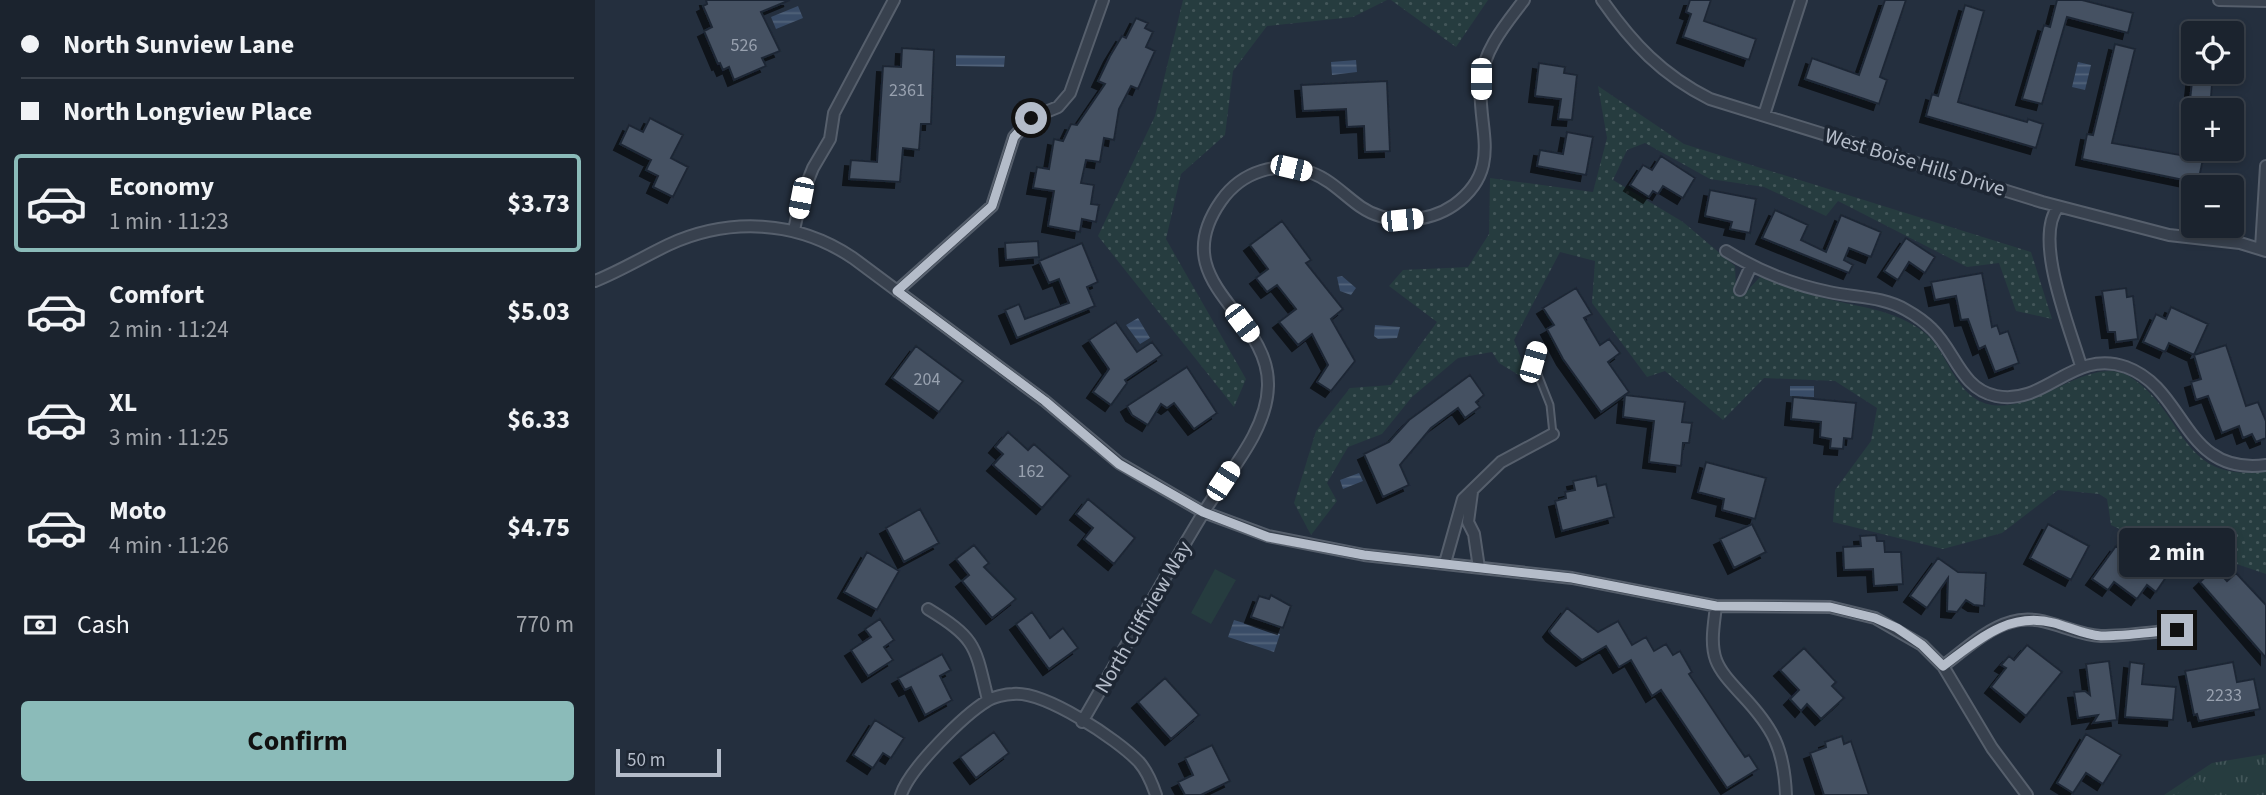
<!DOCTYPE html>
<meta charset="utf-8">
<style>
body{margin:0;font-family:"Source Sans 3",sans-serif;background:#282f3a;color:#f1f3f6;height:100vh;display:flex;flex-direction:column;font-size:26px;white-space:nowrap}
*{box-sizing:border-box;margin:0}
p{font-size:23px;color:#a0a4aa}
.icon{flex:none;width:38px;height:38px;fill:none;stroke:currentColor;stroke-width:2;stroke-linecap:round;stroke-linejoin:round}
.map{position:relative;flex:1;overflow:hidden}
.drawer{display:flex;flex-direction:column;background:#1b232e;width:595px}
.drawer>*{flex:none}
.top-card{display:grid;align-content:center;height:154px;padding:0 21px;background:#1b232e}
.controls{position:absolute;left:1586px;top:21px;display:grid;gap:14px}
.controls a{display:grid;place-items:center;width:63px;height:63px;border-radius:7px;background:#1b232e;box-shadow:0 4px 10px #0003,0 0 0 2px #39404a;font-size:35px}
.scale{position:absolute;left:21px;bottom:18px;width:105px;box-sizing:border-box;padding-left:7px;border:4px solid #b4bcc9;border-top:0;font-size:19px;line-height:24px;white-space:nowrap;color:#b4bcc9;-webkit-text-stroke:5px #1d2633;paint-order:stroke}
.end{position:absolute;width:32px;height:32px;margin:-16px;border:9px solid #b4bcc9;background:#111;box-shadow:0 0 0 4px #111}
.from{border-radius:50%}
.bubble{position:absolute;height:49px;border-radius:7px;background:#1b232e;box-shadow:0 4px 10px #0003,0 0 0 2px #39404a;font-size:23px;font-weight:700;line-height:49px;text-align:center}
.car{position:absolute;width:21px;height:42px;margin:-21px -10px;border-radius:9px;box-shadow:0 0 5px 2px #0007;background:linear-gradient(#fff 24%,#345 0 40%,#fff 0 76%,#345 0 86%,#fff 0)}
.top-card b{display:flex;align-items:center;gap:24px;height:66px;font-size:26px}
.top-card b+b{border-top:2px solid #39404a}
.top-card i{width:18px;height:18px;background:#f1f3f6}
ul{padding:0;list-style:none}
li{display:flex;align-items:center;gap:21px;height:98px;margin:0 14px 10px;padding:0 7px;border:4px solid transparent;border-radius:7px}
li div{flex:1}
li b{display:block;font-size:26px}
li em{font-style:normal;font-weight:700}
li.active{border-color:#8bbbb9}
li>.icon{width:63px;height:63px;stroke-width:1.5}
.pay{display:flex;align-items:center;gap:18px;height:77px;padding:0 21px;font-size:26px}
.pay p{margin-inline-start:auto}
.primary-button{display:flex;gap:14px;margin-top:auto;padding:14px 21px}
.primary-button a{flex:1;height:80px;border-radius:7px;background:#8bbbb9;color:#111;font-size:28px;font-weight:700;line-height:80px;text-align:center}
main{display:flex;flex:1;min-height:0}
.map>svg:first-child{display:block}
</style>
<main>
<section class="drawer">
<div class="top-card">
<b><i class="from"></i>North Sunview Lane</b>
<b><i></i>North Longview Place</b>
</div>
<ul>
<li class="active"><svg class="icon" aria-label="car" viewBox="0 0 24 24"><path d="M5 17H2v-5l4-1 3-4h7l3 4 3 1v5h-3M9 17h6M6 11h13"/><circle cx="7" cy="17" r="2"/><circle cx="17" cy="17" r="2"/></svg><div><b>Economy</b><p>1 min · 11:23</p></div><em>$3.73</em></li>
<li><svg class="icon" aria-label="car" viewBox="0 0 24 24"><path d="M5 17H2v-5l4-1 3-4h7l3 4 3 1v5h-3M9 17h6M6 11h13"/><circle cx="7" cy="17" r="2"/><circle cx="17" cy="17" r="2"/></svg><div><b>Comfort</b><p>2 min · 11:24</p></div><em>$5.03</em></li>
<li><svg class="icon" aria-label="car" viewBox="0 0 24 24"><path d="M5 17H2v-5l4-1 3-4h7l3 4 3 1v5h-3M9 17h6M6 11h13"/><circle cx="7" cy="17" r="2"/><circle cx="17" cy="17" r="2"/></svg><div><b>XL</b><p>3 min · 11:25</p></div><em>$6.33</em></li>
<li><svg class="icon" aria-label="car" viewBox="0 0 24 24"><path d="M5 17H2v-5l4-1 3-4h7l3 4 3 1v5h-3M9 17h6M6 11h13"/><circle cx="7" cy="17" r="2"/><circle cx="17" cy="17" r="2"/></svg><div><b>Moto</b><p>4 min · 11:26</p></div><em>$4.75</em></li>
</ul>
<div class="pay"><svg class="icon" aria-label="cash" viewBox="0 0 24 24"><path d="M3 7h18v10H3z"/><circle cx="12" cy="12" r="2"/></svg>Cash<p>770 m</p></div>
<div class="primary-button"><a>Confirm</a></div>
</section>
<div class="map">
<svg width="1671" height="795" viewBox="0 0 1671 795">
<defs>
<pattern id="grass-dots" width="8" height="8" patternUnits="userSpaceOnUse" patternTransform="scale(1.75)"><rect width="8" height="8" fill="#263c3f"/><path d="M2 2h.1M6 6h.1" fill="none" stroke="#435659" stroke-width="1.8" stroke-linecap="round"/></pattern>
<pattern id="park-tufts" width="24" height="20" patternUnits="userSpaceOnUse" patternTransform="scale(1.75)"><rect width="24" height="20" fill="#263c3f"/><path d="M3 7l-1-3M5 7V3M7 7l1-3M15 17l-1-3M17 17v-4M19 17l1-3" fill="none" stroke="#435659"/></pattern>
<pattern id="water-rules" width="6" height="5" patternUnits="userSpaceOnUse" patternTransform="scale(1.75)"><rect width="6" height="5" fill="#394c67"/><path d="M0 2.5h6" fill="none" stroke="#53647b"/></pattern>
<filter id="shadow"><feDropShadow dx="-6" dy="6" stdDeviation="0" flood-color="#0009"/></filter>
</defs>
<rect width="100%" height="100%" fill="#242f3e"/>
<!-- grass -->
<path fill="url(#grass-dots)" d="M 588,0 L 792,0 L 758,17 L 672,26 L 638,71 L 630,135 L 586,174 L 571,239 L 651,379 L 639,407 L 503,236 L 560,116 Z
M 796,0 L 893,0 L 861,47 Z
M 1003,86 L 1089,144 L 1436,252 L 1457,319 L 1421,311 L 1404,263 L 1372,267 L 1243,201 L 1231,216 L 1169,187 L 1115,179 L 1050,143 L 1032,150 L 1018,180 L 1088,222 L 1140,266 L 1141,289 L 1151,292 L 1166,276 C 1184,283 1202,291 1221,296 C 1259,307 1299,308 1330,333 C 1354,353 1360,399 1397,405 C 1445,412 1498,351 1537,378 C 1591,414 1585,484 1671,471 L 1671,574 L 1624,558 L 1581,555 L 1516,525 L 1512,499 L 1504,494 L 1463,490 L 1407,533 L 1348,549 L 1238,522 L 1240,490 L 1276,441 L 1282,408 L 1240,381 L 1169,378 L 1128,420 L 1070,371 L 1052,377 L 997,303 L 1000,261 L 965,252 L 919,340 L 935,382 L 904,363 L 897,352 L 863,358 L 817,397 L 787,434 L 753,447 L 732,483 L 742,501 L 716,535 L 699,503 L 721,431 L 755,388 L 796,385 L 842,322 L 794,286 L 808,270 L 873,267 L 894,234 L 895,178 L 998,192 L 1012,138 Z"/>
<!-- park -->
<path fill="url(#park-tufts)" d="M 1671,754 L 1671,795 L 1569,795 L 1617,763 Z"/>
<!-- garden -->
<path fill="#263c3f" d="M 620,569 L 641,580 L 616,624 L 596,613 Z
M 1603,778 L 1615,795 L 1581,795 Z"/>
<!-- water -->
<path fill="url(#water-rules)" d="M 203,6 L 208,18 L 181,29 L 176,17 Z
M 361,55 L 410,56 L 409,67 L 361,66 Z
M 761,60 L 762,72 L 737,75 L 736,62 Z
M 1483,62 L 1496,65 L 1490,90 L 1477,87 Z
M 747,276 L 761,288 L 756,295 L 745,291 L 742,277 Z
M 543,318 L 555,338 L 545,344 L 531,325 Z
M 780,325 L 805,327 L 802,338 L 783,339 L 779,336 Z
M 1195,386 L 1219,386 L 1219,397 L 1195,396 Z
M 764,473 L 768,481 L 748,489 L 745,480 Z
M 639,620 L 685,634 L 679,652 L 633,637 Z"/>
<!-- building -->
<path fill="#455162" stroke="#1f2835" stroke-width="2" filter="url(#shadow)" d="M 111,0 L 195,0 L 166,12 L 185,51 L 167,58 L 171,66 L 139,80 L 134,67 L 128,70 L 125,63 L 123,64 L 109,31 L 117,27 L 108,6 L 112,4 Z
M 1095,0 L 1116,0 L 1109,21 L 1161,39 L 1154,60 L 1088,37 L 1096,14 L 1091,12 Z
M 1290,0 L 1311,0 L 1285,77 L 1292,80 L 1284,104 L 1210,79 L 1217,58 L 1264,75 Z
M 1462,0 L 1487,0 L 1538,13 L 1533,33 L 1472,17 L 1447,104 L 1427,99 L 1449,25 L 1455,27 Z
M 1370,5 L 1389,11 L 1363,102 L 1432,122 L 1433,119 L 1448,124 L 1441,148 L 1331,116 L 1337,94 L 1343,96 Z
M 541,18 L 553,23 L 550,28 L 558,32 L 551,47 L 560,51 L 543,89 L 536,86 L 524,109 L 519,140 L 509,138 L 505,162 L 491,160 L 486,183 L 499,185 L 496,204 L 504,205 L 501,222 L 487,219 L 485,232 L 453,226 L 459,191 L 438,188 L 442,167 L 454,169 L 459,139 L 468,141 L 476,124 L 482,125 L 510,84 L 503,81 L 515,56 L 527,36 L 531,38 Z
M 1520,44 L 1540,49 L 1517,143 L 1608,159 L 1603,183 L 1487,159 L 1492,134 L 1498,135 Z
M 307,48 L 339,50 L 336,124 L 326,124 L 324,150 L 308,148 L 305,182 L 254,179 L 256,160 L 282,162 L 288,66 L 306,67 Z
M 944,63 L 970,67 L 969,73 L 982,75 L 977,120 L 963,119 L 966,99 L 940,96 Z
M 1598,72 L 1618,72 L 1615,110 L 1594,110 Z
M 792,81 L 795,151 L 770,152 L 769,126 L 752,127 L 751,109 L 708,111 L 706,85 Z
M 55,118 L 88,135 L 76,158 L 93,167 L 78,197 L 58,187 L 63,176 L 51,170 L 56,160 L 25,144 L 34,125 L 48,132 Z
M 972,132 L 998,137 L 991,175 L 942,166 L 945,150 L 968,154 Z
M 1066,156 L 1100,178 L 1088,198 L 1068,186 L 1063,194 L 1058,191 L 1054,197 L 1035,185 L 1048,165 L 1057,170 Z
M 1115,190 L 1161,199 L 1155,233 L 1135,229 L 1137,222 L 1110,216 Z
M 1180,210 L 1213,225 L 1206,240 L 1231,252 L 1246,215 L 1286,232 L 1276,257 L 1254,248 L 1249,260 L 1258,265 L 1254,273 L 1167,238 Z
M 687,221 L 716,260 L 711,263 L 748,309 L 736,319 L 760,361 L 736,391 L 722,382 L 733,365 L 717,334 L 703,345 L 684,322 L 701,309 L 682,285 L 672,292 L 661,278 L 673,269 L 655,245 Z
M 1311,238 L 1340,257 L 1330,273 L 1314,262 L 1303,280 L 1289,271 Z
M 443,241 L 444,257 L 411,260 L 410,243 Z
M 487,243 L 503,282 L 492,287 L 500,306 L 422,338 L 410,310 L 424,304 L 430,319 L 474,303 L 464,279 L 454,283 L 444,261 Z
M 1387,273 L 1397,327 L 1402,325 L 1405,334 L 1413,331 L 1424,363 L 1400,372 L 1390,346 L 1384,349 L 1373,319 L 1366,320 L 1361,296 L 1340,300 L 1336,282 Z
M 981,288 L 997,314 L 989,318 L 1005,345 L 1014,339 L 1025,353 L 1013,362 L 1034,392 L 1006,412 L 968,359 L 952,329 L 959,325 L 948,308 Z
M 1531,288 L 1532,297 L 1538,296 L 1543,339 L 1521,342 L 1520,332 L 1513,332 L 1507,291 Z
M 1576,307 L 1613,324 L 1599,355 L 1574,343 L 1570,352 L 1548,342 L 1561,314 L 1571,319 Z
M 521,322 L 542,352 L 557,342 L 567,355 L 530,380 L 532,383 L 516,405 L 498,392 L 514,369 L 494,340 Z
M 1631,345 L 1651,406 L 1663,402 L 1671,421 L 1671,438 L 1661,442 L 1657,434 L 1648,438 L 1644,426 L 1627,433 L 1613,396 L 1601,400 L 1596,382 L 1606,379 L 1599,355 Z
M 321,346 L 368,381 L 344,412 L 297,378 Z
M 592,367 L 622,413 L 599,429 L 579,403 L 572,408 L 566,404 L 553,425 L 537,415 L 532,406 Z
M 875,375 L 889,395 L 881,402 L 885,407 L 870,418 L 863,408 L 836,428 L 805,465 L 814,485 L 788,497 L 769,454 L 794,442 L 814,420 Z
M 1030,395 L 1090,402 L 1087,422 L 1097,423 L 1094,443 L 1088,443 L 1086,466 L 1054,462 L 1059,421 L 1028,417 Z
M 1198,397 L 1261,403 L 1257,439 L 1249,438 L 1248,449 L 1235,448 L 1236,439 L 1225,437 L 1226,422 L 1196,419 Z
M 413,432 L 433,450 L 439,444 L 475,476 L 447,508 L 398,465 L 408,454 L 400,447 Z
M 1111,462 L 1171,478 L 1160,519 L 1127,510 L 1129,499 L 1103,492 Z
M 1001,476 L 1003,486 L 1011,484 L 1019,517 L 967,531 L 960,501 L 971,498 L 970,492 L 980,490 L 978,481 Z
M 493,499 L 540,538 L 519,564 L 489,539 L 498,528 L 481,514 Z
M 325,509 L 344,543 L 309,562 L 291,528 Z
M 1157,524 L 1171,552 L 1139,568 L 1125,539 Z
M 1453,524 L 1494,546 L 1476,580 L 1435,558 Z
M 1281,535 L 1282,541 L 1289,541 L 1290,552 L 1306,552 L 1308,584 L 1279,586 L 1278,569 L 1249,570 L 1248,547 L 1266,546 L 1265,536 Z
M 1538,538 L 1578,567 L 1561,592 L 1552,585 L 1542,599 L 1519,582 L 1513,590 L 1497,579 L 1521,546 L 1528,552 Z
M 379,545 L 394,563 L 389,567 L 421,599 L 397,618 L 367,581 L 374,575 L 361,559 Z
M 272,552 L 304,571 L 282,610 L 249,592 Z
M 1343,558 L 1363,572 L 1391,573 L 1389,606 L 1379,605 L 1371,600 L 1362,612 L 1352,611 L 1353,578 L 1332,608 L 1315,596 Z
M 1620,568 L 1632,581 L 1641,573 L 1671,605 L 1671,658 L 1605,582 Z
M 676,595 L 696,606 L 688,628 L 656,617 L 664,596 L 674,599 Z
M 972,608 L 1003,632 L 1023,621 L 1037,645 L 1051,637 L 1059,651 L 1071,644 L 1078,655 L 1085,651 L 1097,672 L 1094,674 L 1132,731 L 1150,757 L 1154,755 L 1163,769 L 1132,788 L 1066,690 L 1057,696 L 1036,660 L 1024,667 L 1011,646 L 987,660 L 957,635 L 954,631 Z
M 437,612 L 455,638 L 468,628 L 483,648 L 454,669 L 421,624 Z
M 285,619 L 299,640 L 289,647 L 298,660 L 273,676 L 256,650 L 276,637 L 270,629 Z
M 1432,645 L 1467,672 L 1431,716 L 1396,687 L 1411,668 L 1406,665 L 1414,656 L 1419,660 Z
M 1209,648 L 1241,682 L 1237,686 L 1249,698 L 1226,719 L 1212,704 L 1206,711 L 1195,699 L 1204,690 L 1185,670 Z
M 347,654 L 356,670 L 345,676 L 357,700 L 330,715 L 316,687 L 310,690 L 303,678 Z
M 1514,661 L 1522,720 L 1498,723 L 1503,715 L 1483,718 L 1479,692 L 1490,691 L 1495,695 L 1491,664 Z
M 1535,662 L 1549,664 L 1547,684 L 1581,687 L 1578,720 L 1530,717 Z
M 1638,662 L 1642,682 L 1659,679 L 1665,709 L 1604,721 L 1602,714 L 1599,715 L 1590,671 Z
M 570,678 L 604,715 L 576,739 L 543,702 Z
M 280,720 L 309,738 L 296,758 L 288,753 L 278,768 L 258,755 Z
M 399,732 L 414,753 L 381,778 L 365,757 Z
M 1491,734 L 1526,755 L 1508,784 L 1491,773 L 1478,793 L 1462,783 Z
M 1247,736 L 1249,744 L 1256,741 L 1274,795 L 1229,795 L 1215,753 L 1231,747 L 1230,742 Z
M 617,745 L 635,781 L 606,795 L 590,795 L 583,782 L 598,775 L 590,758 Z"/>
<g fill="none" stroke-linecap="round" stroke-linejoin="round">
<defs>
<path id="lane" d="M 942,348 L 938,362 L 955,405 L 958,434"/>
<path id="street" d="M 1007,0 C 1037,43 1067,75 1115,99 L 1447,202 L 1574,235 L 1645,243 L 1671,251
M 1624,0 L 1671,1
M 1169,115 L 1206,0
M 1463,207 C 1438,239 1475,328 1486,366
M 199,230 L 206,198 L 218,168 L 235,139 L 239,113 L 299,0
M 1666,248 L 1671,166
M 1131,251 C 1162,270 1199,285 1234,292 C 1261,298 1287,296 1311,310 C 1320,315 1330,322 1337,329 C 1360,351 1366,389 1401,396 C 1451,406 1478,348 1531,367 C 1592,389 1587,476 1671,465
M 0,281 C 25,271 48,257 73,245 C 134,217 202,220 258,258 L 450,401 L 524,463 L 608,512 L 673,536 L 769,555 L 977,578 L 1121,606 L 1235,607 L 1280,618 L 1327,645 L 1348,666 L 1397,748 L 1432,795
M 1145,290 L 1156,266
M 302,291 L 397,206 L 419,137 L 436,118 L 463,107 L 475,93 L 508,0
M 877,492 L 873,522 L 879,534 L 884,568
M 850,563 L 868,499 L 906,462 L 958,434
M 1121,606 C 1119,624 1115,643 1121,660 C 1126,673 1137,684 1147,695 C 1178,728 1189,748 1191,795
M 333,609 C 382,639 380,646 393,700
M 1348,666 C 1368,651 1391,629 1416,622 C 1448,612 1475,635 1506,636 C 1531,636 1557,632 1582,630
M 487,722 C 527,653 566,583 607,515 C 630,476 672,433 673,386 C 675,313 568,284 626,201 C 647,171 683,160 717,173 C 736,180 750,196 766,207 C 792,225 833,223 859,205 C 910,168 881,127 886,80 C 889,49 911,24 929,0
M 306,795 C 314,769 369,715 392,701 C 398,697 411,694 418,694 C 450,691 522,739 544,762 C 552,771 557,783 561,795"/>
</defs>
<!-- lane casing -->
<use href="#lane" stroke="#565f6c" stroke-width="9"/>
<!-- street casing -->
<use href="#street" stroke="#565f6c" stroke-width="14"/>
<!-- lane -->
<use href="#lane" stroke="#38414e" stroke-width="5"/>
<!-- street -->
<use href="#street" stroke="#38414e" stroke-width="10"/>
</g>
<g fill="none" stroke-linecap="round" stroke-linejoin="round">
<!-- route -->
<path stroke="#b4bcc9" stroke-width="9" d="M 436,118 L 419,137 L 397,206 L 302,291 L 450,401 L 524,464 L 608,512 L 673,537 L 769,555 L 977,578 L 1121,606 L 1235,607 L 1280,618 L 1302,628 L 1327,645 L 1348,666 C 1382,641 1413,611 1459,623 C 1474,627 1490,635 1506,636 C 1531,636 1557,632 1582,630"/>
</g>
<g text-anchor="middle" stroke-width="7" stroke-linejoin="round" paint-order="stroke">
<!-- number labels -->
<g font-size="18" fill="#98a1af">
<text x="149" y="51">526</text>
<text x="312" y="96">2361</text>
<text x="332" y="385">204</text>
<text x="436" y="477">162</text>
<text x="1629" y="701">2233</text>
</g>
<!-- street labels -->
<g font-size="21" fill="#b4bcc9" stroke="#1d2633">
<text transform="translate(1320 162) rotate(17)" y="7">West Boise Hills Drive</text>
<text transform="translate(548 617) rotate(-60)" y="7">North Cliffview Way</text>
</g>
</g>
</svg>
<div class="controls">
<a><svg class="icon" aria-label="locate" viewBox="0 0 24 24"><circle cx="12" cy="12" r="6"/><path d="M12 2v4M12 18v4M2 12h4M18 12h4"/></svg></a>
<a>+</a>
<a>−</a>
</div>
<div class="scale">50 m</div>
<i class="end from" style="left:436px;top:118px"></i>
<i class="end" style="left:1582px;top:630px"></i>
<div class="bubble" style="left:1524px;top:528px;width:116px">2 min</div>
<i class="car" style="left:886px;top:79px;rotate:180deg"></i>
<i class="car" style="left:696px;top:168px;rotate:103deg"></i>
<i class="car" style="left:206px;top:198px;rotate:191deg"></i>
<i class="car" style="left:807px;top:220px;rotate:84deg"></i>
<i class="car" style="left:647px;top:323px;rotate:143deg"></i>
<i class="car" style="left:938px;top:362px;rotate:16deg"></i>
<i class="car" style="left:628px;top:481px;rotate:33deg"></i>
</div>
</main>
